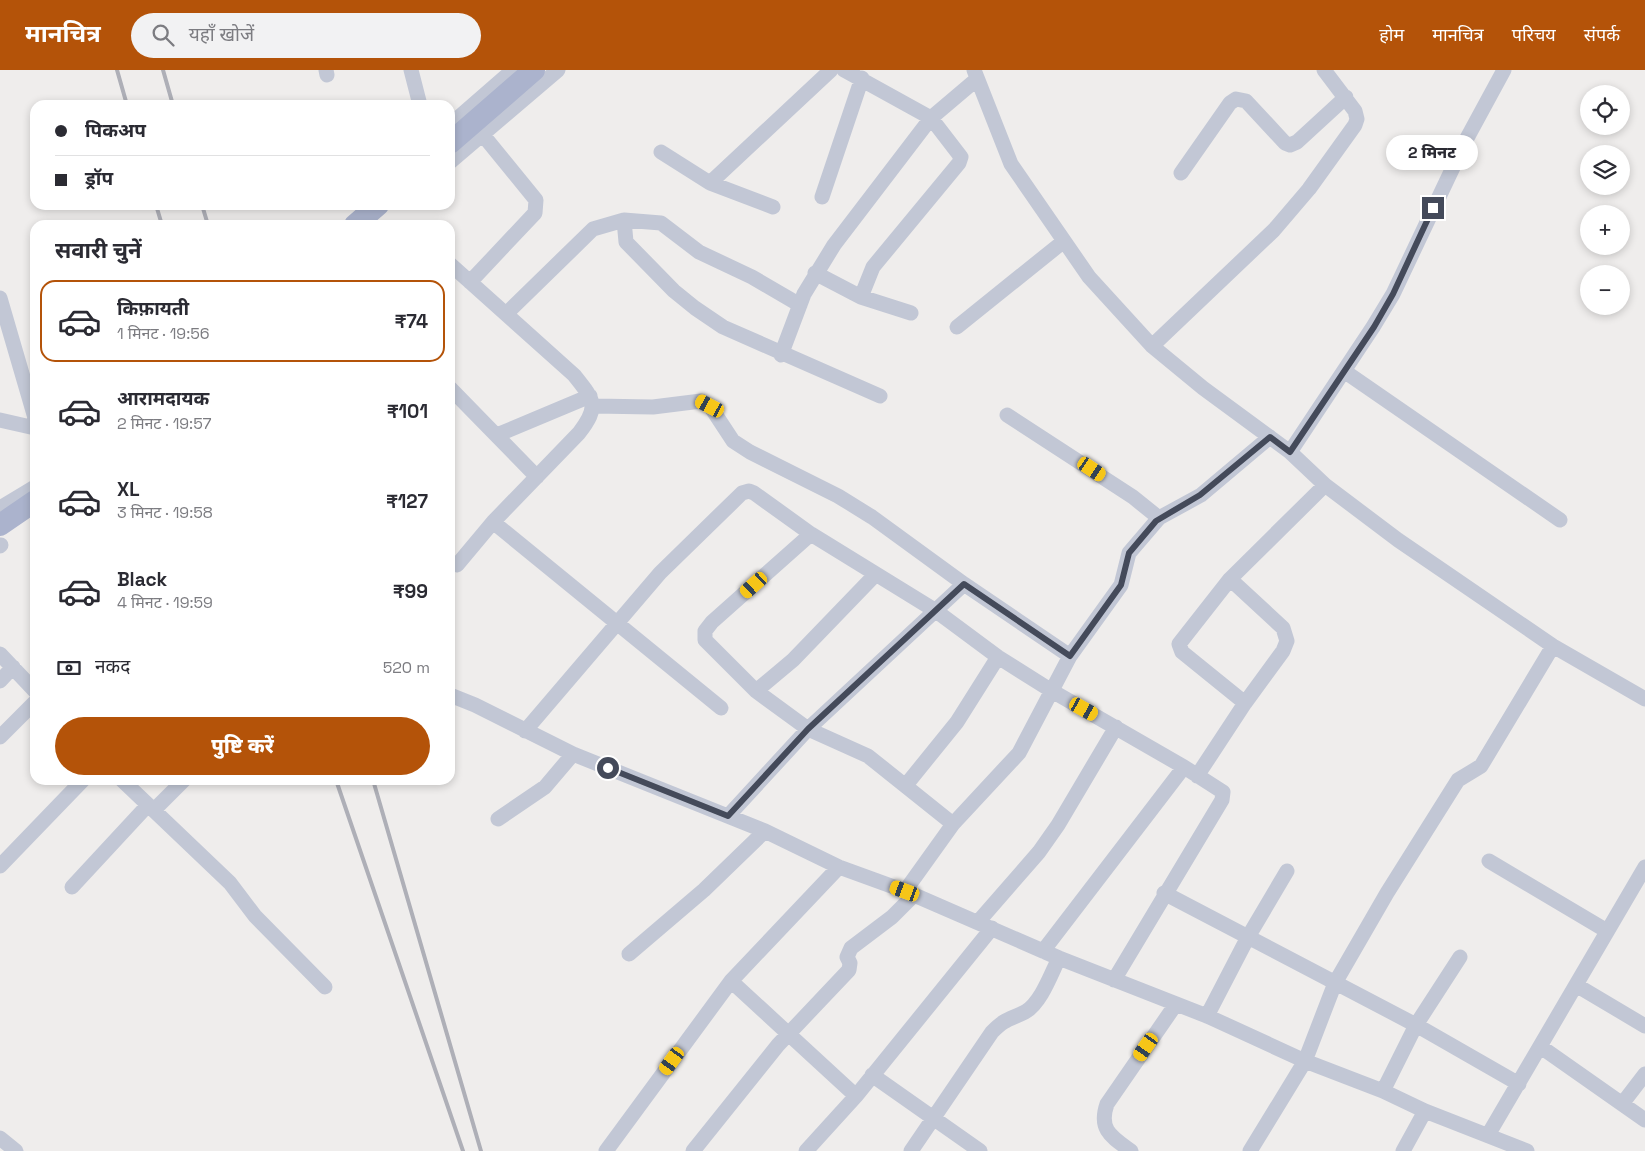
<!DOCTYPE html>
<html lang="hi">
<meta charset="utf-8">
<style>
body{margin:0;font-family:"Space Grotesk","Noto Sans Devanagari",sans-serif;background:#f2f2f3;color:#2b2b33;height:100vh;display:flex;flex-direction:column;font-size:19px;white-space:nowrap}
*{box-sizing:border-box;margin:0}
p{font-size:16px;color:#7c7c81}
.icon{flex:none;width:28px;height:28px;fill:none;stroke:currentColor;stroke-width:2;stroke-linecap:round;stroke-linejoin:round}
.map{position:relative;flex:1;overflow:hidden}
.details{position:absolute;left:30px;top:150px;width:425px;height:565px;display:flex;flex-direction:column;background:#fff;border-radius:15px;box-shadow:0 2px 8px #0003}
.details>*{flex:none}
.hud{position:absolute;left:30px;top:30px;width:425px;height:110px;border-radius:15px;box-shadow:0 2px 8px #0003;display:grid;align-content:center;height:110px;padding:0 25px;background:#fff}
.buttons{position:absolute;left:1580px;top:15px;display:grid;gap:10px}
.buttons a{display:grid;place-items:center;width:50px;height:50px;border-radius:50%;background:#fff;box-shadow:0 2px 8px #0003;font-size:25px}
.end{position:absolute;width:22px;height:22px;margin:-11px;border:6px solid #444a5a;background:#fff;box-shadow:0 0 0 2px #fff}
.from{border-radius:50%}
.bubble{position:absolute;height:35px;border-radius:18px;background:#fff;box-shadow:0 2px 8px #0003;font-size:16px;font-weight:800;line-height:35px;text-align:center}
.car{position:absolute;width:15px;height:30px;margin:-15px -8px;border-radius:6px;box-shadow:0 0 4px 1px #0007;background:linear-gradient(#f5c518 24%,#345 0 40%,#f5c518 0 76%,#345 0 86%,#f5c518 0)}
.hud b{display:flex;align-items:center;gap:18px;height:48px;font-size:19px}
.hud b+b{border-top:1px solid #e1e1e2}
.hud i{width:12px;height:12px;background:#2b2b33}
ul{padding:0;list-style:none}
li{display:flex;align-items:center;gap:15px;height:82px;margin:0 10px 8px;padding:0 15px;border:2px solid transparent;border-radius:15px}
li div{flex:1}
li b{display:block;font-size:19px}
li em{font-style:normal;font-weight:800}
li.selected{border-color:#b45309}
li>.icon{width:45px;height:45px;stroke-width:1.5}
h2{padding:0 25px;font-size:22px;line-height:60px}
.pay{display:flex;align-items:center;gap:12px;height:55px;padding:0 25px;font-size:19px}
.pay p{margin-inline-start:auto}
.button{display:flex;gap:10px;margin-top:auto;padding:10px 25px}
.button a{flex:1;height:58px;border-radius:30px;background:#b45309;color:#fff;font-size:20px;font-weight:800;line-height:58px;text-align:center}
header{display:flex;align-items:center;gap:30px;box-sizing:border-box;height:70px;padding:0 25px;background:#b45309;color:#fff}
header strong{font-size:24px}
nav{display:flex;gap:28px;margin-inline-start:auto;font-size:18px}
.search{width:350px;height:45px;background:#f2f2f3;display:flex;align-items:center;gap:12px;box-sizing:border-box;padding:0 18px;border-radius:28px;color:#7c7c81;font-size:19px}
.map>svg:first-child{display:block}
</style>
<header>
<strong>मानचित्र</strong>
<div class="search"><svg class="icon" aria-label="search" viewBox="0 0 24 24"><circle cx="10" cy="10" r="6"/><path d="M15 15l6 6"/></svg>यहाँ खोजें</div>
<nav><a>होम</a><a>मानचित्र</a><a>परिचय</a><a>संपर्क</a></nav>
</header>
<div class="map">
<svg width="1645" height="1081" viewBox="0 0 1645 1081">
<rect width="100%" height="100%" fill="#efedec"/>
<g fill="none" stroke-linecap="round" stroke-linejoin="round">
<!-- street -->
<path stroke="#c2c7d5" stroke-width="15" d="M 326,0 L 327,5
M 411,0 L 420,35
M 844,0 L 931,48 L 961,87 L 959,93 L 873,197 L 861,227
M 974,0 L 1011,94 L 1089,207 L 1152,276 L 1203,318 L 1290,382 L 1325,415 L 1398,470 L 1553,576 L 1645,629
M 450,55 L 513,0
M 661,82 L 710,113 L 773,137
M 450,92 L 558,0
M 1181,103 L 1230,33 L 1236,29 L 1246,31 L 1285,73 L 1290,75 L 1297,72 L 1346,27
M 710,113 L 831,0
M 822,127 L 862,8
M 450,194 L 574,305 C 594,330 600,336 579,363 L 493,452 L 457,495
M 815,203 L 861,227 L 911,243
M 470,212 L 535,143 L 536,130 L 483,65
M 0,228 L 35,348
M 800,235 L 752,207 L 699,182 L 661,153 L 624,150 L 626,172 L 674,221 L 695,238 L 723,257 L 880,326
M 506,244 L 593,159 L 624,150
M 957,257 L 1064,171
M 1152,276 L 1274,160 L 1309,119 L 1355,55 L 1357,49 L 1355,41 L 1324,0
M 781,285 L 804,224 L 834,175 L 931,48 L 977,9
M 1344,301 L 1560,450
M 450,318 L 537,407
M 594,336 L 653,337 L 701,331 L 710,336 L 733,371 L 750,382 L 838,426 L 872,447 L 964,514 L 1070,586
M 1007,345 L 1133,427 L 1159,448
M 0,350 L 35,358
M 497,365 L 590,326
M 1290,382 L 1373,257 L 1393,224 L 1466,70 L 1504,0
M 0,438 L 35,417
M 493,452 L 721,638
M 811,464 L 712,552 L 705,561 L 705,570 L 756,621 L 808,659 L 868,686 L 953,754
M 0,476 L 1,475
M 0,584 L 35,621
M 0,611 L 13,597
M 756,621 L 793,590 L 875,505
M 450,625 L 475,635 L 573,684
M 1245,633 L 1182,582 L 1179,574 L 1230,509 L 1325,415
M 525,661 L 660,503 L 742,423 L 749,421 L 754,423 L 811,464 L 936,541 L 998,587 L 1052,621 L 1184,697 L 1223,722 L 1222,730 L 1114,910
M 0,667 L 35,632
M 1197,706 L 1245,633 L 1283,581 L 1287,571 L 1283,558 L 1230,509
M 122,710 L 230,813 L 255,846 L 325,917
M 906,715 L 957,652 L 998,587
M 154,740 L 184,710
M 728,746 L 808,659 L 964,514
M 498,749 L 545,717 L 573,684 L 765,761 L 839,797 L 905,821 L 1059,888 L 1207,946 L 1305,991 L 1383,1021 L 1425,1041 L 1527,1081
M 1489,791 L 1607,861
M 0,796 L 83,710
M 72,817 L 148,735
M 905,821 L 953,754 L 1019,683 L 1070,586 L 1121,515 L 1129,483 L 1159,448 L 1201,425 L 1270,367
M 1164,823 L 1416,955 L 1519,1014
M 978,852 L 1039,782 L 1058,755 L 1116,657
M 1043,881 L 1184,697
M 629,884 L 704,820 L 765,761
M 731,911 L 856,1026
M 1576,915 L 1645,956
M 1207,946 L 1248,867 L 1287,801
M 1541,977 L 1645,1050
M 872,1005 L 980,1081
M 1383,1021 L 1416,955 L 1460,887
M 1622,1034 L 1645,1004
M 1488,1065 L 1645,797
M 0,1068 L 16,1081
M 606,1081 L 731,911 L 839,797
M 693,1081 L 778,975 L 849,900 L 850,893 L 847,887 L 851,878 L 892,847 L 914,825
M 806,1081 L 856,1026 L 992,858
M 911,1081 L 992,962 C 1006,948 1009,950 1025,942 C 1041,933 1051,904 1059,888
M 1131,1081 C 1112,1067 1098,1060 1107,1034 L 1176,934
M 1250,1081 L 1305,991 L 1335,913 L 1387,823 L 1458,710 L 1481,696 L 1553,576
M 1403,1081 L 1425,1041"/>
<!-- primary -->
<path stroke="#abb3cd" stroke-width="22" d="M 450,73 L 534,0
M 355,155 L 378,135
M 0,455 L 35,431"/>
<!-- rail -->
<path stroke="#aeafb7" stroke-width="4" d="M 117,0 L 127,35
M 163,0 L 173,35
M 156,135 L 162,155
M 202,135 L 208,155
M 336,710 L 463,1081
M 373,710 L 481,1081"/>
</g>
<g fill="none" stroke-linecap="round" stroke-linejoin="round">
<!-- route -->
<path stroke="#444a5a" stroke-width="6" d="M 608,698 L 728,746 L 808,659 L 964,514 L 1070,586 L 1121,515 L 1129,483 L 1156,451 L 1200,425 L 1270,367 L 1290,382 L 1374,257 L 1393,224 L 1433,138"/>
</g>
</svg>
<div class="buttons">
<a><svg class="icon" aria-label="locate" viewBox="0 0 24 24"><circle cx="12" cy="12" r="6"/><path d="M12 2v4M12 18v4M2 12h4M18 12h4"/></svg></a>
<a><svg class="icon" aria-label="layers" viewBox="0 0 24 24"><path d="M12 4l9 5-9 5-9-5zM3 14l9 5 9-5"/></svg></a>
<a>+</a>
<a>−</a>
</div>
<i class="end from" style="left:608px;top:698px"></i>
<i class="end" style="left:1433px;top:138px"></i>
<div class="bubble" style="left:1386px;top:65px;width:92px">2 मिनट</div>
<i class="car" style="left:710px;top:336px;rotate:298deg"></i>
<i class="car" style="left:1092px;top:399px;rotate:124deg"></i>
<i class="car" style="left:754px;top:515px;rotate:228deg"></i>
<i class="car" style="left:1084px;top:639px;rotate:119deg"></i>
<i class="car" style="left:905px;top:821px;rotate:290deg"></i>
<i class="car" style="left:1146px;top:977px;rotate:215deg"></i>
<i class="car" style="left:672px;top:991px;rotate:216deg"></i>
<div class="hud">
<b><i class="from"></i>पिकअप</b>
<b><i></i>ड्रॉप</b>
</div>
<section class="details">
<h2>सवारी चुनें</h2>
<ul>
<li class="selected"><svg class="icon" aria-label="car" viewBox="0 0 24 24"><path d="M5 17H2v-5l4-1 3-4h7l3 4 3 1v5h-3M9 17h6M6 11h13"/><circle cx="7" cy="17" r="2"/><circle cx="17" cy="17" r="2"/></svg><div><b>किफ़ायती</b><p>1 मिनट · 19:56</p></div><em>₹74</em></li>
<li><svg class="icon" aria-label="car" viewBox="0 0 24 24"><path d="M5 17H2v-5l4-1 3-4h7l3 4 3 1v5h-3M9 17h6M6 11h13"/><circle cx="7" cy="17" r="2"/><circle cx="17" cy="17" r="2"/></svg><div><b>आरामदायक</b><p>2 मिनट · 19:57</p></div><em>₹101</em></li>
<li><svg class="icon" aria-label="car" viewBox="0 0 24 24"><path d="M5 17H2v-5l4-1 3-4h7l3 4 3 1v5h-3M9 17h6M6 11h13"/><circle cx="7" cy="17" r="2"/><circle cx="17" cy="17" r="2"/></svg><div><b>XL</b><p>3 मिनट · 19:58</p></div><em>₹127</em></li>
<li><svg class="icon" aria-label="car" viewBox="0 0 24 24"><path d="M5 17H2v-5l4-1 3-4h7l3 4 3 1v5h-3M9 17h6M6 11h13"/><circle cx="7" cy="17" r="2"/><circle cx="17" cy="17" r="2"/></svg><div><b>Black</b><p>4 मिनट · 19:59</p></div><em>₹99</em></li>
</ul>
<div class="pay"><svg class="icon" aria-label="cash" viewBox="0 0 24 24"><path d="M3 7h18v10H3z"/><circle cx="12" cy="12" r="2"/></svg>नकद<p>520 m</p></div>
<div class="button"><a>पुष्टि करें</a></div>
</section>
</div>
